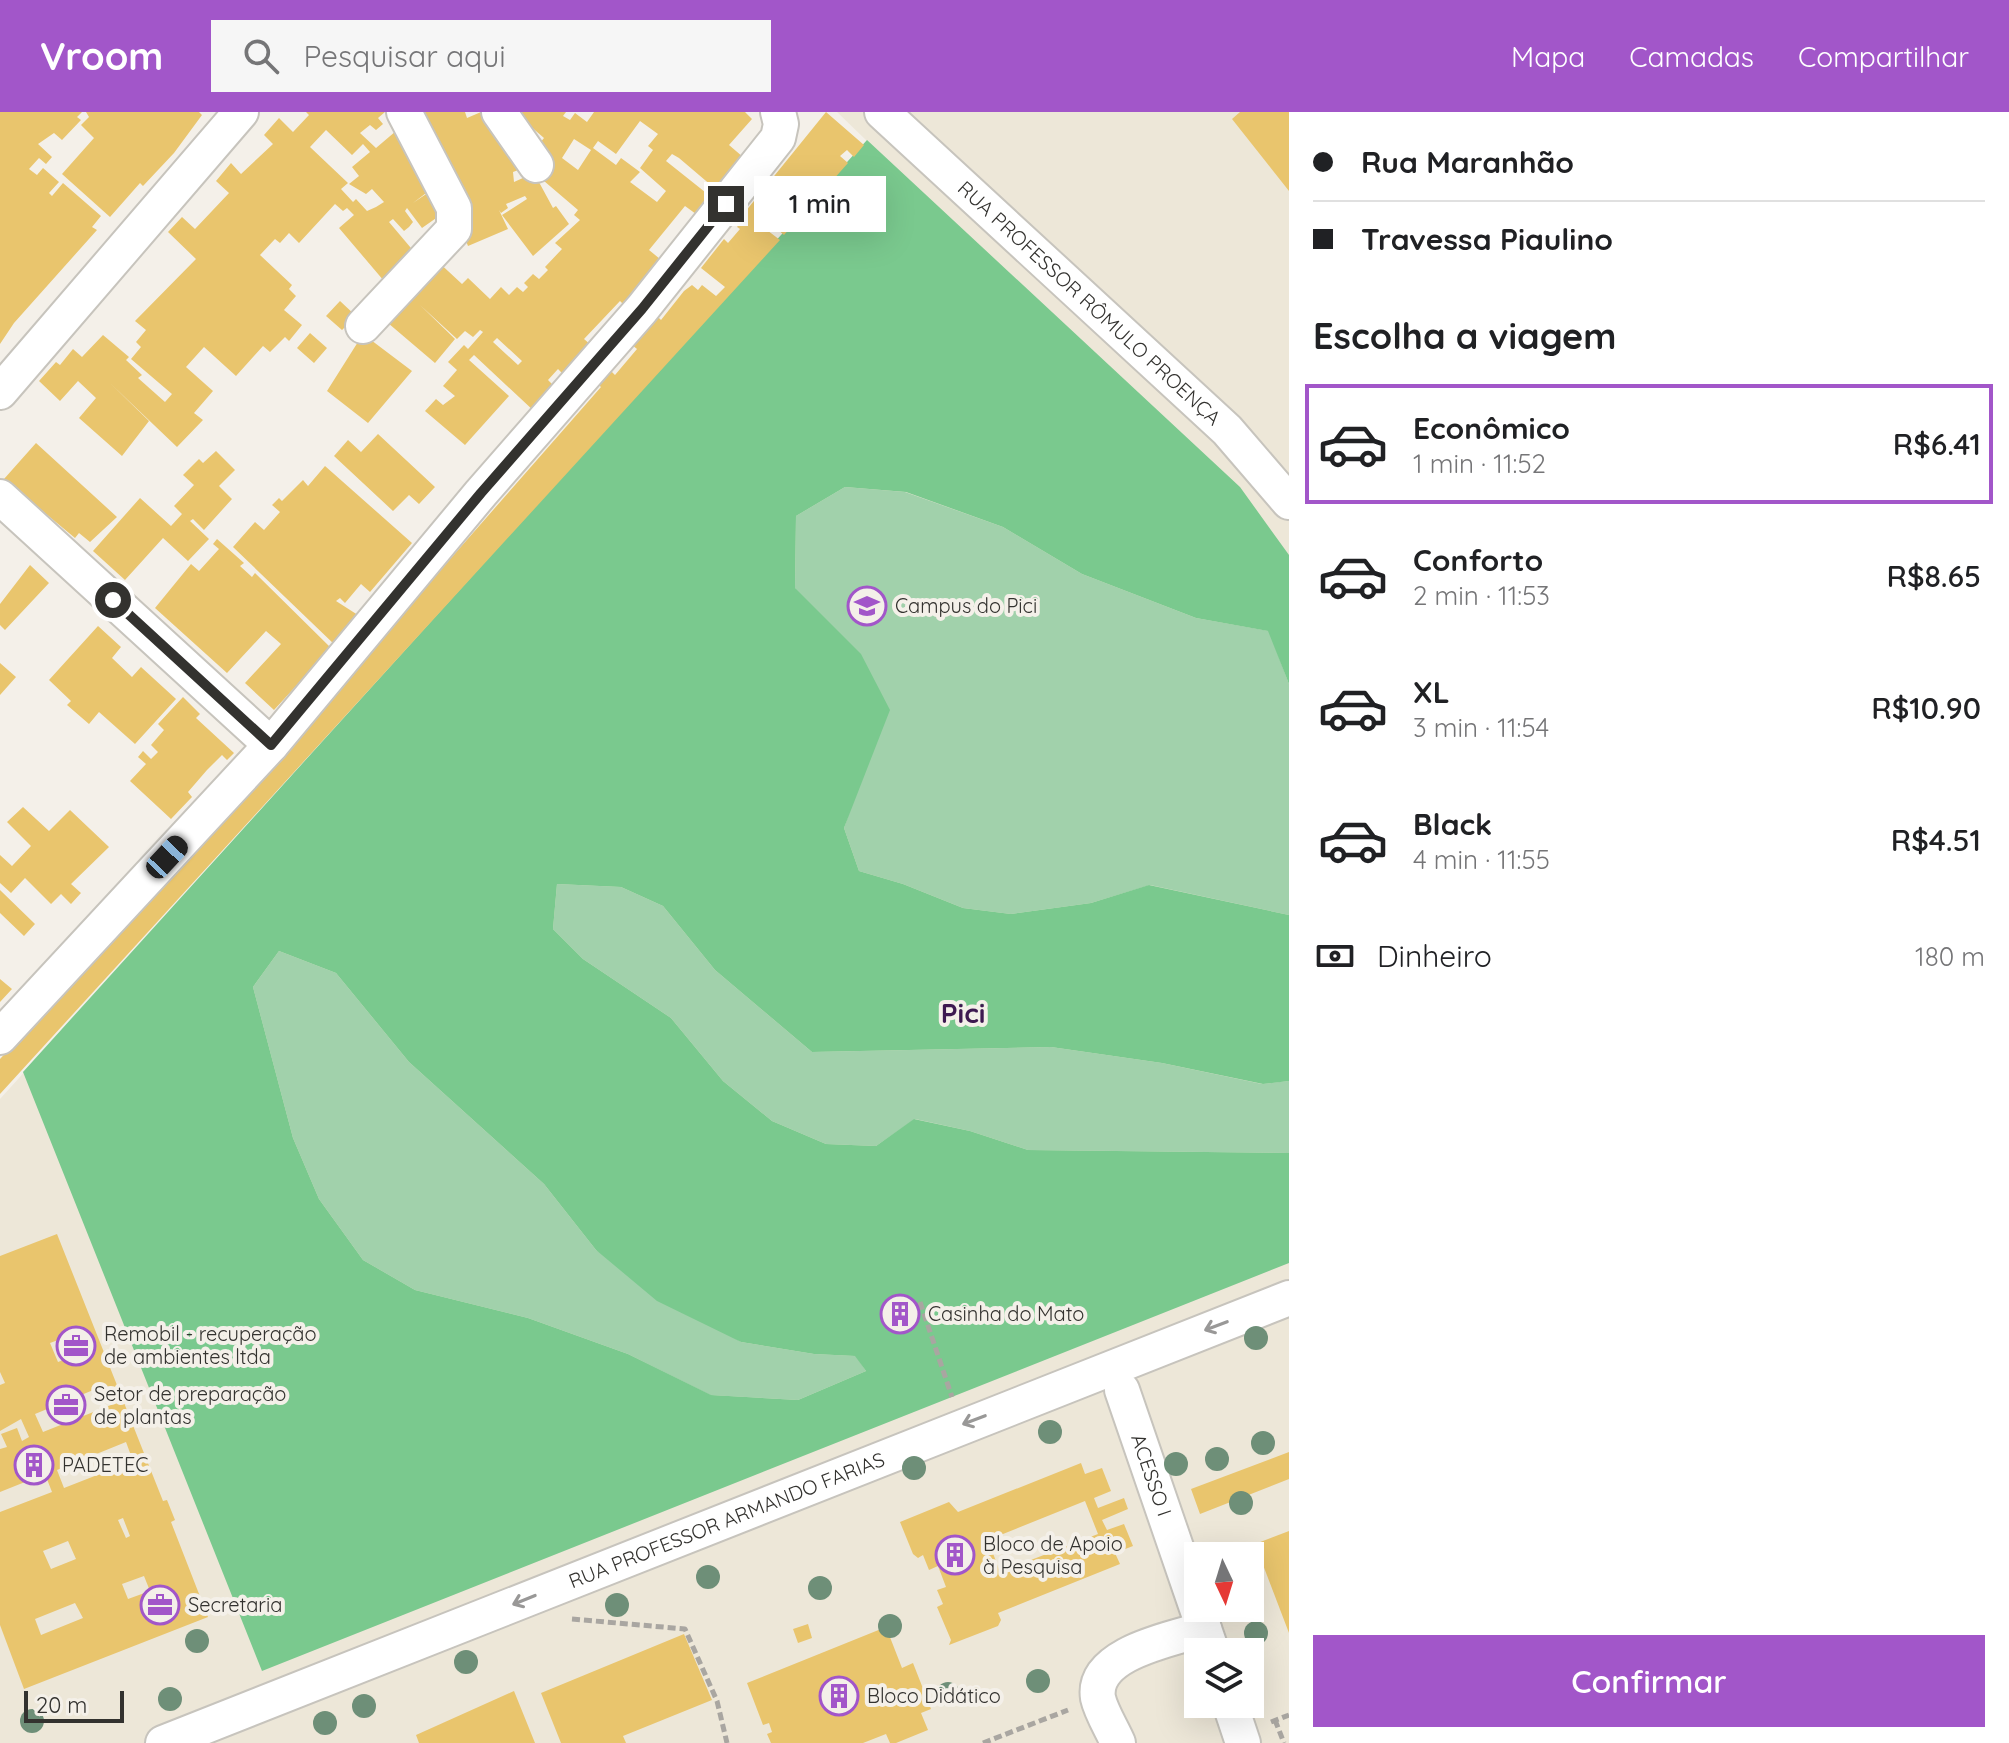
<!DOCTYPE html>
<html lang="pt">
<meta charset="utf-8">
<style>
body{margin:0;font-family:Quicksand,sans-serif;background:#f6f6f6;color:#202124;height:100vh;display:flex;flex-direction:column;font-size:30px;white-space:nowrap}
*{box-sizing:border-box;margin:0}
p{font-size:26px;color:#757577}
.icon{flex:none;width:44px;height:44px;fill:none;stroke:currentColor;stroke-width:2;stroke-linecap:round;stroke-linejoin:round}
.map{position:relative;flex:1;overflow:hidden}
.details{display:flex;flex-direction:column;background:#fff;width:720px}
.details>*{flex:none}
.hud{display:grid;align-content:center;height:176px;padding:0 24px;background:#fff}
.needle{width:52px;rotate:176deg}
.tools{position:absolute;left:1184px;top:1430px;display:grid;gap:16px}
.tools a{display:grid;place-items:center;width:80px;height:80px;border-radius:0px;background:#fff;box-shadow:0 8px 32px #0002;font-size:40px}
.scale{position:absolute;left:24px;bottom:20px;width:100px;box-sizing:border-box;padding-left:8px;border:4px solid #33322f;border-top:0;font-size:22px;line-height:28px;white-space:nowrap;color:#33322f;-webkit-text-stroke:6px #f4f0e9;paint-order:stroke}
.end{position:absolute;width:36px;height:36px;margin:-18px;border:10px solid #33322f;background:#fff;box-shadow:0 0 0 4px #fff}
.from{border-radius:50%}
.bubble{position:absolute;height:56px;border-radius:0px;background:#fff;box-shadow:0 8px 32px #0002;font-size:26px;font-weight:600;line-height:56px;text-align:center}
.car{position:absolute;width:24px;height:48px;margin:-24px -12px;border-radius:10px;box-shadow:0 0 6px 2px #0007;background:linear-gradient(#222 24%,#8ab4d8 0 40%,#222 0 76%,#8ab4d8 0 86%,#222 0)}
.hud b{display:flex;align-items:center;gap:28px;height:76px;font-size:30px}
.hud b+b{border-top:2px solid #e0e0e0}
.hud i{width:20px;height:20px;background:#202124}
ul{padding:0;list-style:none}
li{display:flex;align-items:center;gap:24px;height:120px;margin:0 16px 12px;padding:0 8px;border:4px solid transparent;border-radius:0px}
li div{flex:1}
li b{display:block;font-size:30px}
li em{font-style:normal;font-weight:600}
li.selected{border-color:#a256c9}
li>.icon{width:72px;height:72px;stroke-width:1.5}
h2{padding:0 24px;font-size:36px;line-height:96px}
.pay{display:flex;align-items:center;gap:20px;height:88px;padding:0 24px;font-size:30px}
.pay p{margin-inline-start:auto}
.cta{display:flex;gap:16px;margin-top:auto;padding:16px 24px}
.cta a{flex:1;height:92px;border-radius:0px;background:#a256c9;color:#fff;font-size:32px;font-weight:600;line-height:92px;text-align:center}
header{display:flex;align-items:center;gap:48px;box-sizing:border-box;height:112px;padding:0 40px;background:#a256c9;color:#fff}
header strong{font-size:38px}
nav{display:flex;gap:44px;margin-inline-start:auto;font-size:28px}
.search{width:560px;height:72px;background:#f6f6f6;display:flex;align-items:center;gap:20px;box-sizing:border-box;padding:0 28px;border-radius:0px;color:#757577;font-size:30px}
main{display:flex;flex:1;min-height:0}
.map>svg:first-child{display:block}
</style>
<header>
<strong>Vroom</strong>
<div class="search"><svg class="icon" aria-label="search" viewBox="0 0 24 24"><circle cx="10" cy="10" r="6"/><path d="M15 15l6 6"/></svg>Pesquisar aqui</div>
<nav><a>Mapa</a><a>Camadas</a><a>Compartilhar</a></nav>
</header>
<main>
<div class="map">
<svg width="1289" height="1631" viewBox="0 0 1289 1631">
<rect width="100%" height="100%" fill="#f4f0e9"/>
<!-- built -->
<path fill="#ede7d8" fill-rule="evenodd" d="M 837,0 L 1289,0 L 1289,1631 L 0,1631 L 0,987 L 867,29 ZM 1198,1444 L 1250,1444 L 1250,1496 L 1198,1496 ZM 1198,1540 L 1250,1540 L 1250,1592 L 1198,1592 Z"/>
<!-- green -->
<path fill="#a1d1ab" d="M 845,375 L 905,380 L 1003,415 L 1082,462 L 1196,506 L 1269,519 L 1289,572 L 1289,803 L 1150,773 L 1091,791 L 1011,802 L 963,796 L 903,772 L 859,759 L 844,716 L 861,667 L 795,476 L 796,404 Z
M 557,772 L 621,775 L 663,794 L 715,858 L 812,940 L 1051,935 L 1162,951 L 1262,972 L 1289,969 L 1289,1041 L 1028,1038 L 970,1019 L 915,1007 L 876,1034 L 826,1032 L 772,1009 L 723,969 L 671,906 L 583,847 L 553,817 Z
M 279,839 L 336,861 L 409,950 L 544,1072 L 596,1138 L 741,1230 L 814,1242 L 856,1244 L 866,1259 L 798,1288 L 710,1283 L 628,1242 L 528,1206 L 415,1178 L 363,1148 L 319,1087 L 293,1026 L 253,875 Z"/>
<!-- forest -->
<path fill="#7ac98e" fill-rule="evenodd" d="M 867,28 L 1240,375 L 1289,443 L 1289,572 L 1268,519 L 1196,506 L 1082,462 L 1003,415 L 906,380 L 845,375 L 796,404 L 795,476 L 861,542 L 890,598 L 844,716 L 859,759 L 903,772 L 963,796 L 1011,802 L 1091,791 L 1149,773 L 1289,803 L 1289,969 L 1263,972 L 1162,951 L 1051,935 L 812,940 L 715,858 L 663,794 L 621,775 L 557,772 L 553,817 L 583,847 L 671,906 L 723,969 L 772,1009 L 826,1032 L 876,1034 L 914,1007 L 970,1019 L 1028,1038 L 1289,1041 L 1289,1151 L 262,1559 L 23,960 ZM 279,839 L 336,861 L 409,950 L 544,1072 L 596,1138 L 657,1189 L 741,1230 L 814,1242 L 855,1244 L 866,1259 L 798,1288 L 711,1283 L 628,1242 L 528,1206 L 415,1178 L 363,1148 L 319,1087 L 293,1026 L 253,875 Z"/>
<!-- building -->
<path fill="#e9c56d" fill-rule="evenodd" d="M 0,0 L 82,0 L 77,5 L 81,8 L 62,28 L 54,21 L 38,32 L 52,45 L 46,52 L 39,46 L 29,57 L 37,63 L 43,56 L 59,70 L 49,81 L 52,84 L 63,71 L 101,104 L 92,115 L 97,118 L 14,211 L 0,232 Z
M 86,0 L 199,0 L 202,3 L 174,41 L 143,74 L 140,71 L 110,105 L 62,62 L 94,26 L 81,13 L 89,5 Z
M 306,0 L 385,0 L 378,6 L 383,12 L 376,18 L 370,13 L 360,21 L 376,36 L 396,19 L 434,75 L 413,91 L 435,76 L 449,97 L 422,116 L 407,96 L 405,99 L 413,110 L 409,115 L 404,119 L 393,107 L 389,110 L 416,142 L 384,169 L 339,116 L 354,103 L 347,96 L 343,99 L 335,92 L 299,131 L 289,121 L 280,131 L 275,127 L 260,143 L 292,173 L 289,177 L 296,184 L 284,198 L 302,213 L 289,229 L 285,225 L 270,240 L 263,234 L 236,264 L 204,235 L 186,255 L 213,279 L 194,301 L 203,308 L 177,335 L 110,271 L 149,309 L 122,344 L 79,306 L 96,286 L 78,269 L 60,289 L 39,269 L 56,250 L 60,253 L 73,237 L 82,245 L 103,223 L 129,245 L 126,248 L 142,263 L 138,266 L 165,290 L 172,282 L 131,247 L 141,235 L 136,230 L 146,218 L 135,209 L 196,147 L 168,120 L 182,105 L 195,117 L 229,81 L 216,69 L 231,51 L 241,62 L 273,32 L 264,23 L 279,6 L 293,20 L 309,3 ZM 326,18 L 352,43 L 363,32 L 370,40 L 352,55 L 359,64 L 349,72 L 366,82 L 372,77 L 384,90 L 376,95 L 367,99 L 356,87 L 353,90 L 341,77 L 348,71 L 310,35 Z
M 415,0 L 465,0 L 467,6 L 481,0 L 495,0 L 529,54 L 513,60 L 514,70 L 534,61 L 553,96 L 556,94 L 569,112 L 533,144 L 502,103 L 527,87 L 525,84 L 506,92 L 508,96 L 501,101 L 499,98 L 508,117 L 468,134 Z
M 514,0 L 566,0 L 563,4 L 570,8 L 575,1 L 587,10 L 594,0 L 745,0 L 752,7 L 729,33 L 743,45 L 719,80 L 679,46 L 672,42 L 666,49 L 710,84 L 696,102 L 685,94 L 649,138 L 660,147 L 624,193 L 620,189 L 584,227 L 591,233 L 565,264 L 558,257 L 548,268 L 555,275 L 535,300 L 474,243 L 469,248 L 509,284 L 465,333 L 425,299 L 436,287 L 443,293 L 455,284 L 443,274 L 457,258 L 448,250 L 464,233 L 468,237 L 483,220 L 480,218 L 473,225 L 465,219 L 457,227 L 420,193 L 455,227 L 435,251 L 388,211 L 434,146 L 462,172 L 468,166 L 490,187 L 501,175 L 509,183 L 517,175 L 523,180 L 528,175 L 524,171 L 533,162 L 539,167 L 548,158 L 545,155 L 562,137 L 555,131 L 580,108 L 574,103 L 578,98 L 537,63 L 536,36 L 544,26 ZM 640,9 L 658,22 L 648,34 L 653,38 L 640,56 L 666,79 L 657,90 L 630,70 L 640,60 L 621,46 L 616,53 L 593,36 L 598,29 L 616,42 ZM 574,27 L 591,38 L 578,58 L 562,46 ZM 497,226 L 522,249 L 518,253 L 493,230 Z
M 826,0 L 864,33 L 854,45 L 847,38 L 840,44 L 848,51 L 784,123 L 769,110 L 763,115 L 780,128 L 0,982 L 0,947 L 323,598 L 387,519 L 601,275 L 595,270 L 608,256 L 615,263 L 637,237 L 632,233 L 657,204 L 661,208 L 684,179 L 692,173 L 698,178 L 702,173 L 716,184 L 725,175 L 701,156 L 724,127 L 728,131 L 740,117 L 737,115 L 747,102 L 745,100 Z
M 1240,0 L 1289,0 L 1289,79 L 1232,7 Z
M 340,189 L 356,204 L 342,218 L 326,204 Z
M 310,221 L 327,236 L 314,251 L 297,236 Z
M 363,222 L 412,259 L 368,311 L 327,279 Z
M 378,322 L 435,375 L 419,392 L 409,383 L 393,399 L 334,344 L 348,328 L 361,340 Z
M 36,331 L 117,405 L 90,430 L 79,421 L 75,426 L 4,367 Z
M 216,339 L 235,358 L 219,374 L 232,387 L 204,418 L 193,407 L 190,409 L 209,427 L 188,449 L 163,426 L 125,468 L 93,439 L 140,386 L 171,414 L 182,402 L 174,394 L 194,373 L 183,363 L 199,347 L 203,351 Z
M 325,354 L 412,431 L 370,480 L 361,472 L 345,491 L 340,486 L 336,489 L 361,505 L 336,534 L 233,435 L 255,410 L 264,418 L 280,400 L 272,393 L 279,386 L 282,389 L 303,368 L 308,374 Z
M 217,427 L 244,451 L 240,454 L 252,465 L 255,461 L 331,536 L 274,598 L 245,571 L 281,532 L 266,519 L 227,561 L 155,496 L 191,452 L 199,459 L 219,437 L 213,432 Z
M 30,453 L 49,471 L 5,518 L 0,513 L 0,492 Z
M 98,514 L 121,535 L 112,546 L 132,565 L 141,555 L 176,587 L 135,632 L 99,600 L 89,612 L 67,593 L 71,589 L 49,568 Z
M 0,551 L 16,565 L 0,583 Z
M 183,585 L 200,602 L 196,606 L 234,641 L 227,648 L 222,643 L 207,658 L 188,680 L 192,685 L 171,707 L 130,669 L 146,652 L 138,645 L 143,639 L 151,647 L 158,640 L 151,633 L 164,618 L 158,612 Z
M 23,695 L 49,719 L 70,698 L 109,735 L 71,772 L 81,781 L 71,792 L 61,782 L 51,792 L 25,766 L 11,781 L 0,771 L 0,743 L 12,754 L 31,734 L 7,710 Z
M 0,778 L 35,812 L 24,824 L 0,801 Z
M 0,867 L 12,877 L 0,890 Z
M 57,1122 L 163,1389 L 167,1388 L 175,1408 L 171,1410 L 208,1505 L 24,1577 L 0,1513 L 0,1400 L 52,1380 L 45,1362 L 0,1380 L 0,1337 L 7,1335 L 1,1322 L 17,1316 L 22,1329 L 29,1325 L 21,1307 L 0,1319 L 0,1273 L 5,1271 L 0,1260 L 0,1144 ZM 82,1219 L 89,1238 L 58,1250 L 50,1231 ZM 103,1274 L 111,1293 L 43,1320 L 35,1302 ZM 126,1330 L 133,1349 L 64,1376 L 57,1358 ZM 123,1406 L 130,1424 L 126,1426 L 118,1408 ZM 68,1429 L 76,1447 L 51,1457 L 43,1439 ZM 144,1464 L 150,1479 L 128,1487 L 122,1472 ZM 75,1491 L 83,1506 L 41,1523 L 35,1507 Z
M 910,1188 L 918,1209 L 889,1218 L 882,1195 Z
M 1289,1340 L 1289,1367 L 1200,1402 L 1191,1377 Z
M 1081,1351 L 1085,1362 L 1102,1356 L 1111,1379 L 1094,1386 L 1098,1396 L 1124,1386 L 1128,1397 L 1102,1408 L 1107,1418 L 1124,1412 L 1133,1434 L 1115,1441 L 1120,1452 L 998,1501 L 1001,1508 L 998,1514 L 949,1533 L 951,1528 L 937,1495 L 943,1492 L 937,1478 L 946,1475 L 938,1454 L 929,1458 L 923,1443 L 918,1446 L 913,1442 L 900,1410 L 949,1390 L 958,1400 ZM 1085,1389 L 1098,1422 L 1000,1460 L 988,1428 Z
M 1289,1419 L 1289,1521 L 1255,1432 Z
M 808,1512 L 812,1526 L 798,1531 L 793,1517 Z
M 886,1515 L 902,1556 L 913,1551 L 931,1597 L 921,1601 L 928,1618 L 896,1631 L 890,1631 L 886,1622 L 863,1631 L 771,1631 L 767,1622 L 772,1620 L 769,1611 L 763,1613 L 747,1571 Z
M 684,1522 L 712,1588 L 623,1624 L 626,1631 L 561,1631 L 541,1581 Z
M 514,1579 L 535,1631 L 419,1631 L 416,1623 Z"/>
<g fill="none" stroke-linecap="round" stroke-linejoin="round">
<defs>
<g id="minor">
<path d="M 499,0 L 536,53"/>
<path id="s1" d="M 882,0 L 1227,318 L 1289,390"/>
<path d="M 363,214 L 454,117 L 454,96 L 404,0"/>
<path d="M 0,280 L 241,0"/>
<path d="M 0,385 L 271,633"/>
<path d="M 0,925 L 271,633 L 481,381 L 642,197 L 778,26 L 781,12 L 778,0"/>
<path id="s2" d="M 1122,1278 L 1212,1540"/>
<path d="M 1230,1592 L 1243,1631"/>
<path id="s3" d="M 163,1631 L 1289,1186"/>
<path d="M 1118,1631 C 1112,1617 1101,1600 1098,1586 C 1091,1541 1173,1527 1204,1517"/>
</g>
</defs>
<!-- minor casing -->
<use href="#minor" stroke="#c7c4bd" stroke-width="38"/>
<!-- path -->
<path stroke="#a9a6a1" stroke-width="5" stroke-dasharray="8 4" stroke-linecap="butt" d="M 920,1190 L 952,1285
M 572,1507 L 685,1517 L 717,1589 L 727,1631
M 1275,1608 L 1284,1631
M 1271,1610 L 1289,1603
M 983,1631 L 1068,1598"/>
<!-- minor -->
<use href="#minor" stroke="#fff" stroke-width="34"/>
</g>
<!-- trees -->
<g fill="#6e8f78">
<circle cx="1256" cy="1226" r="12"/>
<circle cx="1050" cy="1320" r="12"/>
<circle cx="1263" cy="1331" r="12"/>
<circle cx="1217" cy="1347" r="12"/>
<circle cx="1176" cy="1352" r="12"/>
<circle cx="914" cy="1356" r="12"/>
<circle cx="1241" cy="1391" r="12"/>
<circle cx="708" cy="1465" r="12"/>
<circle cx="820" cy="1476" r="12"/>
<circle cx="617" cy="1493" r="12"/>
<circle cx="890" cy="1514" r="12"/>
<circle cx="1256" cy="1521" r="12"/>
<circle cx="197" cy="1529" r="12"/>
<circle cx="466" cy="1550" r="12"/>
<circle cx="1038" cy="1569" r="12"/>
<circle cx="948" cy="1582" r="12"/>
<circle cx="170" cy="1587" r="12"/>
<circle cx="364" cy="1594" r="12"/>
<circle cx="32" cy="1609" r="12"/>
<circle cx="325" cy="1611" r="12"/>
</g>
<!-- one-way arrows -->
<defs><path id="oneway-shaft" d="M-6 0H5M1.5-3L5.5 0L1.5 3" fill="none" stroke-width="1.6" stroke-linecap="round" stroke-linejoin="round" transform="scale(2)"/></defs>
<g stroke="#999897">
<use href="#oneway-shaft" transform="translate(1216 1214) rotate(159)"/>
<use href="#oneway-shaft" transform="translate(974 1308) rotate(159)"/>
<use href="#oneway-shaft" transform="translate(524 1488) rotate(158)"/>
</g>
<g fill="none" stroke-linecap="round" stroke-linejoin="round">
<!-- route -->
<path stroke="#33322f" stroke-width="10" d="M 113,488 L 271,633 L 481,381 L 642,197 L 726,92"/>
</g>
<!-- icons -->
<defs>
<symbol id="university-ring" viewBox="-11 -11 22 22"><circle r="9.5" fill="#f4f0e9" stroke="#a256c9" stroke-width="1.5"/><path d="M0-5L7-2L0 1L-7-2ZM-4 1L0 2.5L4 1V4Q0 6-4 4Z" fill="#a256c9"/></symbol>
<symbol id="building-ring" viewBox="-11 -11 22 22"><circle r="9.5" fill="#f4f0e9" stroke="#a256c9" stroke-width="1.5"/><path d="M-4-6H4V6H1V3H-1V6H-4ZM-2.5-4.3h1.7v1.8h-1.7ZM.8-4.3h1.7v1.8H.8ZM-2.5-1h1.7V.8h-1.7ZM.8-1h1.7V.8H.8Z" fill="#a256c9"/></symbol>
<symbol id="office-ring" viewBox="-11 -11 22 22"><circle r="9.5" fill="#f4f0e9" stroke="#a256c9" stroke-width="1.5"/><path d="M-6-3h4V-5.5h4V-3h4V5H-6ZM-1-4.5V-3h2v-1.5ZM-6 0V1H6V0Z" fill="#a256c9"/></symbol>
</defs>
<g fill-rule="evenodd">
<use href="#university-ring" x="845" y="472" width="44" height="44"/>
<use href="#building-ring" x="878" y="1180" width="44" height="44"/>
<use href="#office-ring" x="54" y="1212" width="44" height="44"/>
<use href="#office-ring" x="44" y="1271" width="44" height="44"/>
<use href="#building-ring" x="12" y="1331" width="44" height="44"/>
<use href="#building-ring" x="933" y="1421" width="44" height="44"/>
<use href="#office-ring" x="138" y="1471" width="44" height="44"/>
<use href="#building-ring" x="817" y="1562" width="44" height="44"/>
</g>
<g text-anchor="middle" stroke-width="8" stroke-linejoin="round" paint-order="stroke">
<!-- street labels -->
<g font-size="20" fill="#33322f" stroke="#f4f0e9">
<text dy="7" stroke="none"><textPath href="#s1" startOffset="282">RUA PROFESSOR RÔMULO PROENÇA</textPath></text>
<text dy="7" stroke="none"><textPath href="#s2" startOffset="90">ACESSO I</textPath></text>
<text dy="7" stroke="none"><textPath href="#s3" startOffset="606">RUA PROFESSOR ARMANDO FARIAS</textPath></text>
</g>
<!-- poi labels -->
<g font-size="20" fill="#33322f" stroke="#f4f0e9" text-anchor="start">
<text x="895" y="501">Campus do Pici</text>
<text x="928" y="1209">Casinha do Mato</text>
<text x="104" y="1229">Remobil - recuperação<tspan x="104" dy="23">de ambientes ltda</tspan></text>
<text x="94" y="1289">Setor de preparação<tspan x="94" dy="23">de plantas</tspan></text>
<text x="62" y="1360">PADETEC</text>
<text x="983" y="1439">Bloco de Apoio<tspan x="983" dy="23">à Pesquisa</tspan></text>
<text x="188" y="1500">Secretaria</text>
<text x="867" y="1591">Bloco Didático</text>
</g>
<!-- district labels -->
<g font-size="28" font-weight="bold" fill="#3d1950" stroke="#f4f0e9">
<text x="963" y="911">Pici</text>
</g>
</g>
</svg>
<div class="tools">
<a><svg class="needle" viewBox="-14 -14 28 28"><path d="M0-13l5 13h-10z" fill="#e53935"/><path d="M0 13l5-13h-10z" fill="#757577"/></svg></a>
<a><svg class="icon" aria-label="layers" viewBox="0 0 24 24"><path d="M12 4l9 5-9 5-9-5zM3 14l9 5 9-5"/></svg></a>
</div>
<div class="scale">20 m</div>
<i class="end from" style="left:113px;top:488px"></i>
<i class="end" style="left:726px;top:92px"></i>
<div class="bubble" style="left:754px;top:64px;width:132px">1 min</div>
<i class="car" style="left:167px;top:745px;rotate:43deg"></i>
</div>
<section class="details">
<div class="hud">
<b><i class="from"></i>Rua Maranhão</b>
<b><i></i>Travessa Piaulino</b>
</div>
<h2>Escolha a viagem</h2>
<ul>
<li class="selected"><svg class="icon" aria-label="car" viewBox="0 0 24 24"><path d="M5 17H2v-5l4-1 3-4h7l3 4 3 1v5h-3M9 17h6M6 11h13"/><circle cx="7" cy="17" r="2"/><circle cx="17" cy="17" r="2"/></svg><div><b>Econômico</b><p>1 min · 11:52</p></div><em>R$6.41</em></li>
<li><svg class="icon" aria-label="car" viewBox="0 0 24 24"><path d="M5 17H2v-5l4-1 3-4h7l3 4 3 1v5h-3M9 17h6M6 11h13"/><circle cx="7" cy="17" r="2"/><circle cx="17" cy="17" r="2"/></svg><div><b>Conforto</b><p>2 min · 11:53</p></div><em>R$8.65</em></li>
<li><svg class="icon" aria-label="car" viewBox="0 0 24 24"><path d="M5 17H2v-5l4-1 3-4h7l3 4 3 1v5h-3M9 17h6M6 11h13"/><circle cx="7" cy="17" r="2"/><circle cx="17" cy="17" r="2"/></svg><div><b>XL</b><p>3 min · 11:54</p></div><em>R$10.90</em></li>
<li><svg class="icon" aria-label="car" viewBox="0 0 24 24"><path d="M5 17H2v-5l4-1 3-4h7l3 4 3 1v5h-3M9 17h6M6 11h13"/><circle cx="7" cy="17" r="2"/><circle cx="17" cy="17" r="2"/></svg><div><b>Black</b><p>4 min · 11:55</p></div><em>R$4.51</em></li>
</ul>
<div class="pay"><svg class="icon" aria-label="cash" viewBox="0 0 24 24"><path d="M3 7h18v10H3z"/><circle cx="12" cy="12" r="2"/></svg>Dinheiro<p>180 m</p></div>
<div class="cta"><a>Confirmar</a></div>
</section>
</main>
